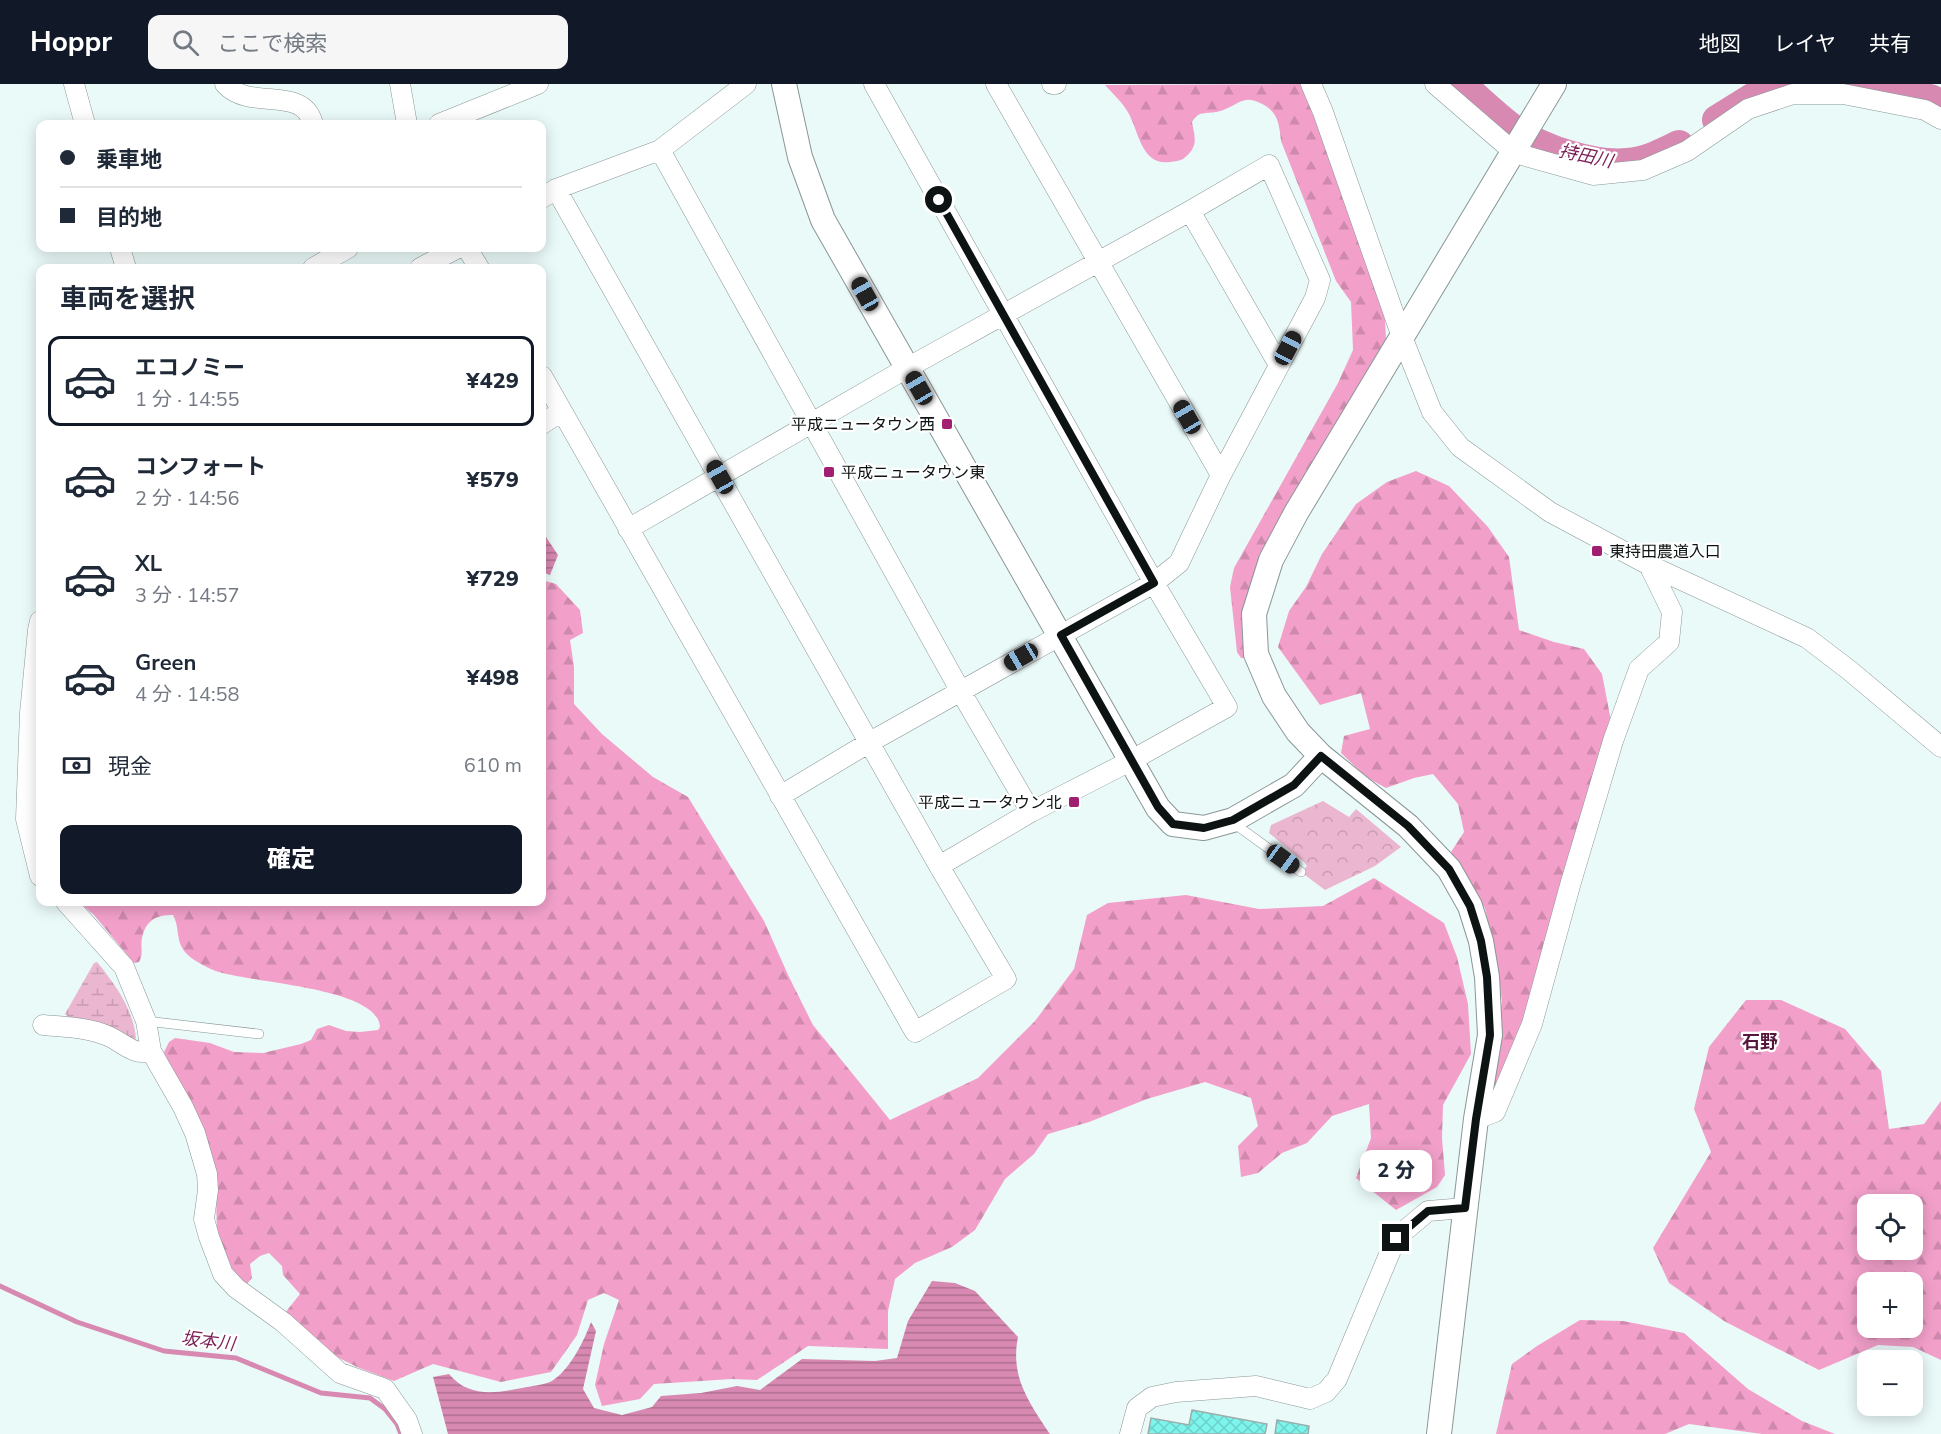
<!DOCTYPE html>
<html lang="ja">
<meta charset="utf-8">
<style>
body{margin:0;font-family:"Nunito Sans","Noto Sans JP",sans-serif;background:#f6f6f7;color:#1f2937;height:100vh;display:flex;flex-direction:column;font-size:22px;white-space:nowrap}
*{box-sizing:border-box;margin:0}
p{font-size:20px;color:#747a83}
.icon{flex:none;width:33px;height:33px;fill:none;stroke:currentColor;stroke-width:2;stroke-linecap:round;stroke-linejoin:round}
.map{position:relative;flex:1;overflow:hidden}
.details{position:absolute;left:36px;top:180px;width:510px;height:642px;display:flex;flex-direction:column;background:#fff;border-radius:12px;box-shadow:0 3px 15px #0003}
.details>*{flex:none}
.guide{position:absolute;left:36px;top:36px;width:510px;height:132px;border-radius:12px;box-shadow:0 3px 15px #0003;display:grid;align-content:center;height:132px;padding:0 24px;background:#fff}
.fabs{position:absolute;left:1857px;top:1110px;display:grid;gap:12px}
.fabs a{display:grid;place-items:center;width:66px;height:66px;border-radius:12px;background:#fff;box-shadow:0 3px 15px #0003;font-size:30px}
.end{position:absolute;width:27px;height:27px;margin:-14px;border:8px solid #0d1312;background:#fff;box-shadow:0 0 0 3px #fff}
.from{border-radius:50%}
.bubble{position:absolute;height:42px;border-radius:12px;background:#fff;box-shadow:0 3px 15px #0003;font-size:20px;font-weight:800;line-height:42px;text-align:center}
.car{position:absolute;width:18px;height:36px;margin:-18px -9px;border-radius:8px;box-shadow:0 0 4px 2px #0007;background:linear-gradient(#222 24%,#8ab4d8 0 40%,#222 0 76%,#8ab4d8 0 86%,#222 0)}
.guide b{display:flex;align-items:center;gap:21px;height:57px;font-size:22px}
.guide b+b{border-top:2px solid #e0e1e3}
.guide i{width:15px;height:15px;background:#1f2937}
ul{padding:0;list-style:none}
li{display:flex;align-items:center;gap:18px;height:90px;margin:0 12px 9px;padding:0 12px;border:3px solid transparent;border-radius:12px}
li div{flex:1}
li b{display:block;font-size:22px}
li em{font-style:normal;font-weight:800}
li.current{border-color:#111827}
li>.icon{width:54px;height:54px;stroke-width:1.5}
h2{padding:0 24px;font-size:27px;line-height:72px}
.pay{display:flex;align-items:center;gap:15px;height:66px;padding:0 24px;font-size:22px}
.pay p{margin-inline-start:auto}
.cta{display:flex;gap:12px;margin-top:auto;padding:12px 24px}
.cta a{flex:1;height:69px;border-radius:12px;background:#111827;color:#fff;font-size:24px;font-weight:800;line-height:69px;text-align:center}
header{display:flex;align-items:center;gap:36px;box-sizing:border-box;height:84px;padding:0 30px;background:#111827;color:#fff}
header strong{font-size:28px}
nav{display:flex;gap:33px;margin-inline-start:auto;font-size:21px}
.search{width:420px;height:54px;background:#f6f6f7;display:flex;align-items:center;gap:15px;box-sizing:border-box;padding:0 21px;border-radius:12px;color:#747a83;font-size:22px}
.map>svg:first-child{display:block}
</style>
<header>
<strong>Hoppr</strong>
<div class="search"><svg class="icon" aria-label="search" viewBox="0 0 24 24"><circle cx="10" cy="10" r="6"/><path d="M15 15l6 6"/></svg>ここで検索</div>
<nav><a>地図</a><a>レイヤ</a><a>共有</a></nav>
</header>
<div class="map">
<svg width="1941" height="1350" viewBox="0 0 1941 1350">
<defs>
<pattern id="forest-firs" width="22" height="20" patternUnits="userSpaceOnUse" patternTransform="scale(1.5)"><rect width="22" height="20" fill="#f2a0ca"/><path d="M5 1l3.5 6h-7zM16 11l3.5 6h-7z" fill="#ce89ac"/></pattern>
<pattern id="wetland-marsh" width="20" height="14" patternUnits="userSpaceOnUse" patternTransform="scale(1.5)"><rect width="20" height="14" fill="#ebb6d0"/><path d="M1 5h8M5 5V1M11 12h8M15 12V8" fill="none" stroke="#c89cb2"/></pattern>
<pattern id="park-crowns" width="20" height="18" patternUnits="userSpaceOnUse" patternTransform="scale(1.5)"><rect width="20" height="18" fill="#ebb6d0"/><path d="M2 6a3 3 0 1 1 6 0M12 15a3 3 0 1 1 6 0" fill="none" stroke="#c89cb2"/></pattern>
<pattern id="water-rules" width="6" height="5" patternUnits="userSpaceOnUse" patternTransform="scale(1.5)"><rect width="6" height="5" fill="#d889b2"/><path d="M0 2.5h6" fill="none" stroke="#ae6f8f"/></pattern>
<pattern id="building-cross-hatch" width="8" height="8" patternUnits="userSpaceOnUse" patternTransform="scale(1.5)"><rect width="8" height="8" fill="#7df5ec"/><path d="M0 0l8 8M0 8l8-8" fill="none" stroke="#6bd1c9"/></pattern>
</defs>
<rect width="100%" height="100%" fill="#eafaf8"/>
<!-- forest -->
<path fill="url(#forest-firs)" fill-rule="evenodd" d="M 1300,0 L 1309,15 L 1384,218 L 1386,255 L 1383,269 L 1322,363 L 1247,574 L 1241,574 L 1237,568 L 1230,503 L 1234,484 L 1338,299 L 1353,266 L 1351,218 L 1336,197 L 1281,57 C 1279,39 1278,27 1260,19 C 1256,17 1250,15 1246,16 C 1238,17 1229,25 1220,27 C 1208,31 1199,25 1192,38 C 1195,54 1199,63 1183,75 C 1179,77 1175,77 1170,78 C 1142,82 1139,49 1129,30 C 1123,19 1113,10 1105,1 Z
M 1416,387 L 1449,402 L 1488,443 L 1509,473 L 1519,546 L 1554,558 L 1584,565 L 1602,590 L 1611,637 L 1520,946 L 1496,1014 L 1489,1013 L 1502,917 L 1494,863 L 1485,824 L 1451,768 L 1464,748 L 1458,720 L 1433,690 L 1414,694 L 1386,704 L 1366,693 L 1341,669 L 1344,652 L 1370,645 L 1361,609 L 1320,621 L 1278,563 L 1289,527 L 1306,503 L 1322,470 L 1356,420 L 1387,398 Z
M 542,496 L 556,500 L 580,526 L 583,549 L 570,556 L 574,583 L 574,620 L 602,650 L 653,693 L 688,713 L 764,837 L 789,893 L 813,941 L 890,1036 L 978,994 L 1035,937 L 1074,885 L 1087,831 L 1108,819 L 1186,811 L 1259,825 L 1323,822 L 1374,794 L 1444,839 L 1457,873 L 1468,920 L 1471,970 L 1443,1021 L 1442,1054 L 1445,1091 L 1437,1103 L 1396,1126 L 1356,1094 L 1371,1054 L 1369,1020 L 1332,1032 L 1307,1059 L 1282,1069 L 1258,1089 L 1241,1093 L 1238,1062 L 1258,1042 L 1251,1014 L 1205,998 L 1147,1015 L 1089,1038 L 1048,1050 L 1034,1070 L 1005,1095 L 975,1146 L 952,1163 L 915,1179 L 895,1195 L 888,1227 L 888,1265 L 808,1262 L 757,1296 L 732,1295 L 654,1300 L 640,1315 L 602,1322 L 595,1301 L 604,1260 L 619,1216 L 604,1209 L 588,1216 L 577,1251 L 551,1288 L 501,1298 L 433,1280 L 394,1297 L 357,1283 L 333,1271 L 285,1229 L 300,1210 L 283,1191 L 282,1182 L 269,1169 L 260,1172 L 250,1180 L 252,1194 L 247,1200 L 230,1188 L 217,1152 L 216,1112 L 164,968 L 169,958 L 175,954 L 210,959 L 234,968 L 263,969 L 301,960 L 311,956 L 317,945 L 329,941 L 346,947 L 360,948 L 378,946 L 380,943 C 378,902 244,899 213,886 C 206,883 195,877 189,872 C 174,859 181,846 173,831 C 156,831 146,836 142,854 C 140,864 144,869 139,878 L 134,879 L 94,831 L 79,818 L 542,818 Z
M 1746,916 L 1781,916 L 1845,945 L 1881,987 L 1889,1045 L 1924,1040 L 1941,1017 L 1941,1276 L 1913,1263 L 1878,1261 L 1819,1286 L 1724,1237 L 1669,1199 L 1653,1164 L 1711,1068 L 1694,1025 L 1709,963 ZM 1868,1120 L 1912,1120 L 1912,1166 L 1868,1166 ZM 1912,1198 L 1912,1244 L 1868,1244 L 1868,1198 Z
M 1580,1236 L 1623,1237 L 1684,1249 L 1748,1305 L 1802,1337 L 1835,1350 L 1762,1350 L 1689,1340 L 1665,1350 L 1496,1350 L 1512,1280 L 1537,1262 Z"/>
<!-- wetland -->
<path fill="url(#wetland-marsh)" d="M 97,878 C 115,900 133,925 136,954 L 133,957 L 70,934 L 65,930 L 94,879 Z"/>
<!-- park -->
<path fill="url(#park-crowns)" d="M 1323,717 L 1349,733 L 1356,725 L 1401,763 L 1375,782 L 1325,806 L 1301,788 L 1307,782 L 1304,778 L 1269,749 L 1271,741 Z"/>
<!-- water -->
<path fill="url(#water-rules)" d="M 542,447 L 558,471 L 550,491 L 542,488 Z
M 932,1197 L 955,1199 L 975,1207 L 1018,1253 C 1010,1293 1029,1318 1050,1350 L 448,1350 L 433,1293 L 449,1290 C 469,1314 495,1309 522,1304 C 531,1302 542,1301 550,1298 C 569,1288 584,1257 591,1238 L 596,1247 L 583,1305 L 594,1324 L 622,1331 L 652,1323 L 661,1312 L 701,1309 L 737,1302 L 760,1306 L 802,1275 L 875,1277 L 897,1274 L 908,1237 Z"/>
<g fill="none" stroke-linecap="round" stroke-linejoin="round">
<!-- stream -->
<path stroke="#d889b2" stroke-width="5" d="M 0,1202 L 77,1238 L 164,1267 L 236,1274 L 321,1309 L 370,1314 L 385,1325 L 397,1340 L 401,1350"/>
<!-- river -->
<path stroke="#d889b2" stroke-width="30" d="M 1461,0 C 1479,16 1497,34 1517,48 C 1545,66 1593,82 1627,79 C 1645,78 1663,69 1679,61
M 1842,0 L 1930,15 L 1941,20
M 1717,36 L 1770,3 L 1785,0"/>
</g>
<!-- building -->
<path fill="url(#building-cross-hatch)" stroke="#9dacab" stroke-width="1.5" d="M 1192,1326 L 1267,1340 L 1265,1350 L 1148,1350 L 1151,1334 L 1189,1341 Z
M 1277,1336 L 1309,1342 L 1308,1350 L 1275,1350 Z"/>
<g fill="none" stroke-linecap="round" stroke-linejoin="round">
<defs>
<path id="service" d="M 1232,738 L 1301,788
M 146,937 L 259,950"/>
<path id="minor" d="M 74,0 L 85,40
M 225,0 C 251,28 303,0 313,40
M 400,0 L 407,40
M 874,0 L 1154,499 L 1227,623 L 1132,676 L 1031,728 L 939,782
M 996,0 L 1221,391
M 1052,0 L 1056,0
M 1311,0 L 1323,28 L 1402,253 L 1432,328 L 1460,363 L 1550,428 L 1649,481 L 1807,554 L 1849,586 L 1941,663
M 1435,0 L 1515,69 L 1593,91 L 1643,86 L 1687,67 L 1748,25 L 1793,10 L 1843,10 L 1925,26 L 1941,35
M 439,40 L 538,0
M 660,66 L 961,608 L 1031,728
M 542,114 L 556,105 L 660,66 L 746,0
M 1190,127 L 1279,281
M 120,164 L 126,184
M 467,164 L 479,184
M 313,184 L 348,164
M 420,184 L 458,164
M 542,292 L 915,948 L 1006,895 L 939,782 L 556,105
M 542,340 L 562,327
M 628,445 L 907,284 L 1190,127 L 1269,81 L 1320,196 L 1315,214 L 1221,391 L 1179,479 L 1154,499 L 870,658 L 780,712
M 40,537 L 38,546 L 30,629 L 26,735 L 40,792
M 66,818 L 124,883 L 146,937 L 151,967 L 183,1023 L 195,1049 L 207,1090 L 208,1106 L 204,1135 L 209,1153 L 223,1190 L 236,1204 L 283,1238 L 340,1289 L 385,1305 L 407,1336 L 412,1350
M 43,941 C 64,943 88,943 108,952 C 124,959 133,972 151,967
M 1476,1035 L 1495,1028 L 1532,940 L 1571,798 L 1613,657 L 1639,585 L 1669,558 L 1672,528 L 1649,481
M 1130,1350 L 1137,1324 L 1152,1313 L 1176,1308 L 1256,1302 L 1310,1315 L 1326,1308 L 1337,1295 L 1396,1154 L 1428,1127 L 1465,1124"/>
<path id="tertiary" d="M 784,0 L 800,73 L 823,136 L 1158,724 L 1173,740 L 1204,744 L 1233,736 L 1294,701 L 1321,672
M 1439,1350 L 1476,1035 L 1490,951 L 1487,893 L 1481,857 L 1470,822 L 1449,785 L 1408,742 L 1321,672 L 1298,648 L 1274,612 L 1256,570 L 1254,530 L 1271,476 L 1296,429 L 1554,0"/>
</defs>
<!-- service casing -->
<use href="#service" stroke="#899796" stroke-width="10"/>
<!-- minor casing -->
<use href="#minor" stroke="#899796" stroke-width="21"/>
<!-- tertiary casing -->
<use href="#tertiary" stroke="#899796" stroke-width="26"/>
<!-- service -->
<use href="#service" stroke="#fff" stroke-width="9"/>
<!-- minor -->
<use href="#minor" stroke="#fff" stroke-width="20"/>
<!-- tertiary -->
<use href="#tertiary" stroke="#fff" stroke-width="24"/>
</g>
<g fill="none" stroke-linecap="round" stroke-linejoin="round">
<!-- route -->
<path stroke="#0d1312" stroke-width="8" d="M 939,116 L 1154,499 L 1061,551 L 1158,723 L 1173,740 L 1204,744 L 1233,736 L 1294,701 L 1321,672 L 1408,742 L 1449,785 L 1470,822 L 1481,857 L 1487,893 L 1490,951 L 1476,1035 L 1465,1124 L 1428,1127 L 1396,1154"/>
</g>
<!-- markers -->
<g fill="#a01f71" stroke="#fff" stroke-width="2">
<rect x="941" y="334" width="12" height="12" rx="3"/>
<rect x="823" y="382" width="12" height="12" rx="3"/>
<rect x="1591" y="461" width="12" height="12" rx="3"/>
<rect x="1068" y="712" width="12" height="12" rx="3"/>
</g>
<g text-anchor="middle" stroke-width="4.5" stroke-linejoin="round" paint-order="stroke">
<!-- poi labels -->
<g font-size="16" fill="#0d1312" stroke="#fff" text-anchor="end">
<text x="935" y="346">平成ニュータウン西</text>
<text x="841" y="394" text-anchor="start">平成ニュータウン東</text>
<text x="1609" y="473" text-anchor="start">東持田農道入口</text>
<text x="1062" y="724">平成ニュータウン北</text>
</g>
<!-- water labels -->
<g font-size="18" font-style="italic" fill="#7b1f57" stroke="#fff">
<text transform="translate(1586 72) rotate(12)" y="6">持田川</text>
<text transform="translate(208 1257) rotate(7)" y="6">坂本川</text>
</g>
<!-- neighbourhood labels -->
<g font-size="18" font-weight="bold" fill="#55183d" stroke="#fff">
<text x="1760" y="964">石野</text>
</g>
</g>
</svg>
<div class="fabs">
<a><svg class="icon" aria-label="locate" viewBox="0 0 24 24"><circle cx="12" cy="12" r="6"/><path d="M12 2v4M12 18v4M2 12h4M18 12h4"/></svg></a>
<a>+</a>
<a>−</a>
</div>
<i class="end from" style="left:939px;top:116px"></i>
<i class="end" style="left:1396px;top:1154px"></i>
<div class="bubble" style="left:1360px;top:1066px;width:72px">2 分</div>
<i class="car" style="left:865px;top:210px;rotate:331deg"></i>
<i class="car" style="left:1288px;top:264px;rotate:28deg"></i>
<i class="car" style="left:919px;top:304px;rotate:330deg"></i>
<i class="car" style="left:1187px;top:333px;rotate:330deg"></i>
<i class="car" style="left:720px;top:393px;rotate:331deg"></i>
<i class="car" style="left:1021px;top:573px;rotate:240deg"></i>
<i class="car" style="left:1283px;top:775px;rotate:126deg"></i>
<div class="guide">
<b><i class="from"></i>乗車地</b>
<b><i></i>目的地</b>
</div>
<section class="details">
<h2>車両を選択</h2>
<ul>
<li class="current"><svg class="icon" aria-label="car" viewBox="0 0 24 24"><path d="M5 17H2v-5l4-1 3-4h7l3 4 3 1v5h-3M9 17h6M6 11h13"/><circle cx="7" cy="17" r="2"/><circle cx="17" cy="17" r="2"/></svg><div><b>エコノミー</b><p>1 分 · 14:55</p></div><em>¥429</em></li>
<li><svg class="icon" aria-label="car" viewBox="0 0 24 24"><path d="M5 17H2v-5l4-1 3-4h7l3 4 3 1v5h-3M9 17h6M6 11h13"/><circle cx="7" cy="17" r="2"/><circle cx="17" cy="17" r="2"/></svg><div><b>コンフォート</b><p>2 分 · 14:56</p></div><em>¥579</em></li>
<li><svg class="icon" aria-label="car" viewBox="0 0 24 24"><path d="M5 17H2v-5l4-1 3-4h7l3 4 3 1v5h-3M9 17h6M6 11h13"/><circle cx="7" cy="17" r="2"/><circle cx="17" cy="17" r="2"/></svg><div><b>XL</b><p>3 分 · 14:57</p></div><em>¥729</em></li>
<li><svg class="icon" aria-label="car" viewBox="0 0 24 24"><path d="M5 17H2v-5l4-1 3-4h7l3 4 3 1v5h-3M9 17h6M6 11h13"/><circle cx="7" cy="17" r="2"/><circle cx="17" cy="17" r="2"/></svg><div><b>Green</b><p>4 分 · 14:58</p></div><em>¥498</em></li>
</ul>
<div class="pay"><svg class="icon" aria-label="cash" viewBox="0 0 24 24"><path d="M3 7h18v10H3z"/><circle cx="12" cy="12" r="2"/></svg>現金<p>610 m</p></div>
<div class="cta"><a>確定</a></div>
</section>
</div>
